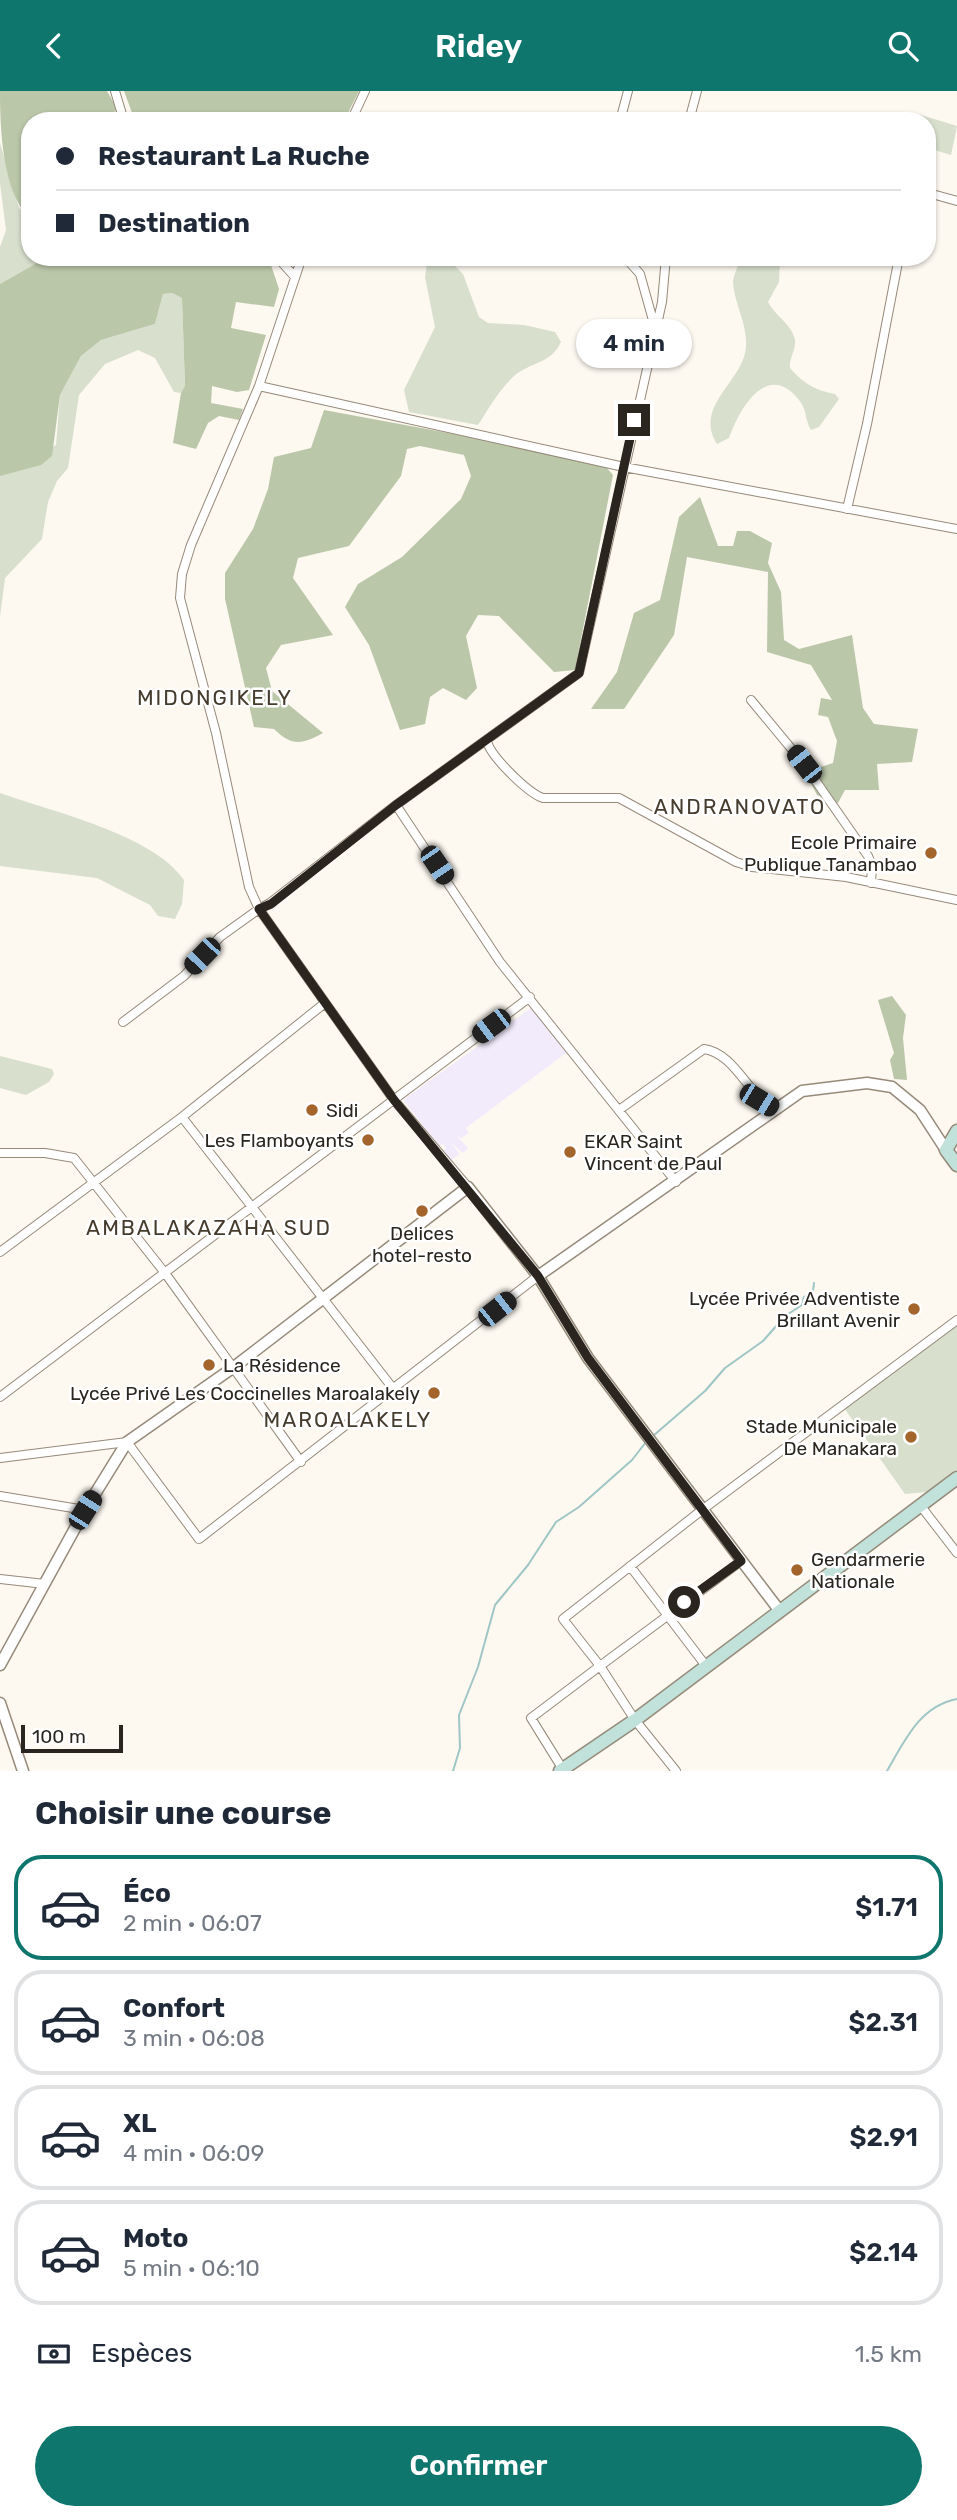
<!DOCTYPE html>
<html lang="fr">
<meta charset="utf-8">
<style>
body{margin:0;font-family:Rubik,sans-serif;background:#f6f6f7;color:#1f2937;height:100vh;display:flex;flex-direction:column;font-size:26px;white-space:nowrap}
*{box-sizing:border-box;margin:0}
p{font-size:23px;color:#747a83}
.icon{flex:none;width:38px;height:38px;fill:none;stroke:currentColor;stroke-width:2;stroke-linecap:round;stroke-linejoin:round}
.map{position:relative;height:1680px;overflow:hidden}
.details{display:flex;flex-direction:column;background:#fff;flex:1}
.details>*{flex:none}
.top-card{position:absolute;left:21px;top:21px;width:915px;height:154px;border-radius:28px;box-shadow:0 2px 5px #0004;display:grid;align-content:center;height:154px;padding:0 35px;background:#fff}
.scale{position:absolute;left:21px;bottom:18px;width:102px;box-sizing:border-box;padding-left:7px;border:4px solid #2a251e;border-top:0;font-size:19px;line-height:24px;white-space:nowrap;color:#2a251e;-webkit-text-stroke:5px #fff;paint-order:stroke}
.end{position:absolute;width:32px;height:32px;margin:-16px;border:9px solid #2a251e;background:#fff;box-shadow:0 0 0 4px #fff}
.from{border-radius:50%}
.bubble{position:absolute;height:49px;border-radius:24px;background:#fff;box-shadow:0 2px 5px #0004;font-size:23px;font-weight:600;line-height:49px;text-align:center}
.car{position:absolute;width:21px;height:42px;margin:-21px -10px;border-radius:9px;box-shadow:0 0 5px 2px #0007;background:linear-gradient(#222 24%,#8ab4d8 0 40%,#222 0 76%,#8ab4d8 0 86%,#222 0)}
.top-card b{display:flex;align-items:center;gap:24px;height:66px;font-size:26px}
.top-card b+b{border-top:2px solid #e0e1e3}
.top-card i{width:18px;height:18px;background:#1f2937}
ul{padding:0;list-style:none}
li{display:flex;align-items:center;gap:21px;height:105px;margin:0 14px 10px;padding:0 21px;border:4px solid #e0e1e3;border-radius:28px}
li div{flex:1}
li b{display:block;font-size:26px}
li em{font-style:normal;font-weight:600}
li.selected{border-color:#0f766e}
li>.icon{width:63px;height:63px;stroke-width:1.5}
h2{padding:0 35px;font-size:32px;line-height:84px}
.pay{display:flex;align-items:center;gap:18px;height:77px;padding:0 35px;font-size:26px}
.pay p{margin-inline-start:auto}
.cta{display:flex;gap:14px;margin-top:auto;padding:14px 35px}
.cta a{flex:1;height:80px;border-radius:42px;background:#0f766e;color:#fff;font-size:28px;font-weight:600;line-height:80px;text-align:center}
header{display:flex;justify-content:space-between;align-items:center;height:91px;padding:0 35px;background:#0f766e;color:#fff;font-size:32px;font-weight:600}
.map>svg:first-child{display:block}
</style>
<header><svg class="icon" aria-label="back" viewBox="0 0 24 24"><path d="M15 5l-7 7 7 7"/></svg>Ridey<svg class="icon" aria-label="search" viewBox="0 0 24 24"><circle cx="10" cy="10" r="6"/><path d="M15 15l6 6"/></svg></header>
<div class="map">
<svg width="957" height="1680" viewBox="0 0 957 1680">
<rect width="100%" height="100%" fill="#fdf8f0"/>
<!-- commercial -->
<path fill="#f2ebfc" d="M 531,917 L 566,962 L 466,1037 L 469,1042 L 461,1047 L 456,1044 L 468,1057 L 463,1062 L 449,1050 L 460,1063 L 450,1070 L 442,1061 L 446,1057 L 443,1053 L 439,1055 L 403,1009 Z"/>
<!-- green -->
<path fill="#d8dfcd" d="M 918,23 L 957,35 L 951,64 L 928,57 L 928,30 L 916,30 Z
M 0,52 L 19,117 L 30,127 L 30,166 L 47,166 L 0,193 L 0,156 L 6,139 L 0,92 Z
M 428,166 L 446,166 L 463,183 L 479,226 L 488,232 L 524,234 L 555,241 L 561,251 C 551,273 530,271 514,285 C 499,299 489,317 478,334 L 409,321 L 404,299 L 435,236 L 425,186 Z
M 741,166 L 780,166 L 779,191 L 768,211 C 775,225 792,233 795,249 C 796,259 789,267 790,277 C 804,293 815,299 835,303 L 839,308 L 819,336 L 811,339 C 805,330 807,318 799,309 C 767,268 739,319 729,347 L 717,353 C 695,319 735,294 744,266 C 752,240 735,217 733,192 C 733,183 739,175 741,166 Z
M 172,202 L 182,207 L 185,296 L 181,302 L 174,301 L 155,267 L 138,259 L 105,273 L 79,304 L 68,377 L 57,390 L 48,411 L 42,448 L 5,487 L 0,526 L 0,385 L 56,354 L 60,304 L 81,265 L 101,249 L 155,233 L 163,203 Z
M 0,702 C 53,721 152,743 184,789 L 182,813 L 175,828 L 158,825 L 150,814 L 97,787 L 0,775 Z
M 0,965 L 52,978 L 54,983 L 49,991 L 26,1004 L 0,997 Z
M 957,1231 L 957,1379 L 927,1401 L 905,1403 L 842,1314 Z"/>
<!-- forest -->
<path fill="#bbc7a9" d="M 0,0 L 107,0 L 118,19 L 106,25 L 106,30 L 30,30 L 30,127 C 2,102 0,36 0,0 Z
M 124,0 L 359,0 L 344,30 L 135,30 Z
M 47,166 L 244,166 L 259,174 L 269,168 L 279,198 L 274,216 L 236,211 L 231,237 L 266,244 L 249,299 L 237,301 L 212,295 L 211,312 L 243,318 L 239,329 L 219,325 L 208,332 L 196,358 L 173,352 L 181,302 L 185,295 L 182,207 L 172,202 L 163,203 L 155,233 L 101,249 L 81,265 L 60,304 L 52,365 L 41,374 L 0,385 L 0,193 Z
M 324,319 L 470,346 L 607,377 L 613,384 L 575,579 L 554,581 L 499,525 L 478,524 L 466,545 L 477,597 L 466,609 L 443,597 L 430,606 L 425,633 L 400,639 L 369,554 L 345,516 L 358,493 L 402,466 L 461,408 L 471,385 L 464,364 L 420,355 L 407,358 L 401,385 L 349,455 L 298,467 L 293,487 L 333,544 L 281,554 L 266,577 L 272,600 L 323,642 C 302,654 291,655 274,638 L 254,636 L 225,508 L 225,482 L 253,438 L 268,398 L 274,366 L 311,357 Z
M 700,406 L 718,455 L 733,455 L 737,440 L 750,440 L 772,452 L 768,472 L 781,501 L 784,549 L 799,558 L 852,544 L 863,617 L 874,633 L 918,638 L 912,671 L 877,673 L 879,699 L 845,699 L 838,712 L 817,704 L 809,689 L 821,676 L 833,672 L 837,650 L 828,626 L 818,624 L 821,607 L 832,609 L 811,574 L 767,561 L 768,481 L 687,466 L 674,544 L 624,618 L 591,618 L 617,581 L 634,522 L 660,509 L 679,426 Z
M 892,905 L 906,924 L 903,947 L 907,989 L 894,988 L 890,969 L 894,962 L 878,909 Z"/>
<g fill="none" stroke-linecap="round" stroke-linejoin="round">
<!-- stream -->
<path stroke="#9fc6c6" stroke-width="2" d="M 653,1345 L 705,1300 L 725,1277 L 763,1250 L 785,1225 L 802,1214 L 804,1206 L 813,1200 L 814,1192
M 453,1680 L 460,1657 L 459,1624 L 478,1576 L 495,1514 L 528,1474 L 556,1431 L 579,1416 L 632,1369 L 646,1351
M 887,1680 C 905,1649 920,1615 957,1608"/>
<defs>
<path id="minor" d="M 115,0 L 124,30
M 351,30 L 365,0
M 620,30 L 628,0
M 689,30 L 697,0
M 928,105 L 932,103 L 957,110
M 277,166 L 295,186
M 625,166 L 640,183 L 654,233
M 259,295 L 302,166
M 847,418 L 867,333 L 899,166
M 751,609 L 804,673 L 868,765 L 872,775 L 871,792
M 487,650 C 490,665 528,702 543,707 L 619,707 L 736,771 L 752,776 L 846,786 L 957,809
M 396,714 L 579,582 L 662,211 L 666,166
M 123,931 L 184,885 L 220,846 L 259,818 L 249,796 L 216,642 L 180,507 L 182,483 L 191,454 L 259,295 L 624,376 L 957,438
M 619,1019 L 704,958 C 734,962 748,1003 773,1018
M 182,1026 L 395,1300
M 0,1062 L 45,1062 L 74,1067 L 165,1182 L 301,1371
M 468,1096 L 394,1009 L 259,818 L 270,812 L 396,714 L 500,871 L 676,1091
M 0,1161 L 182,1026 L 325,912
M 0,1306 L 530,906
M 0,1367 L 127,1351 L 199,1448 L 538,1185
M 0,1405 L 85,1419
M 920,1414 L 957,1462
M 630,1475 L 706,1575
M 0,1488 L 45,1493
M 562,1677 L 531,1627 L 600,1575 L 563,1528 L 702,1419 L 957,1229
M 676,1680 L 635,1629 L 600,1575 L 741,1470"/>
<path id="tertiary" d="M 538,1185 L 802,1000 L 867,992 L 892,996 L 920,1019 L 946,1059
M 0,1574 L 85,1419 L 127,1351 L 234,1276 L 468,1096 L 538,1185 L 588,1267 L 779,1519
M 0,1612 L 23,1680"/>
<path id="secondary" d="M 957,1040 L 946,1059 L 957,1074
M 560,1680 L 635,1629 L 957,1387"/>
</defs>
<!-- minor casing -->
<use href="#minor" stroke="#968a79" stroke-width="10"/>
<!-- tertiary casing -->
<use href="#tertiary" stroke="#968a79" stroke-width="13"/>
<!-- secondary casing -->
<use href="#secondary" stroke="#968a79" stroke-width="15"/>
<!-- minor -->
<use href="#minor" stroke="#fff" stroke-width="8"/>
<!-- tertiary -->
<use href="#tertiary" stroke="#fff" stroke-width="10"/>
<!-- secondary -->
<use href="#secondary" stroke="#c0e2db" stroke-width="12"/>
</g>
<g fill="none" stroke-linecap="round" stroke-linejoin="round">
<!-- route -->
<path stroke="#2a251e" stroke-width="9" d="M 634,329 L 579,582 L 396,714 L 271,813 L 259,818 L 394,1009 L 538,1185 L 588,1267 L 741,1470 L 684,1511"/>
</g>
<!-- markers -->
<g fill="#a3652b" stroke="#fff" stroke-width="2.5">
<circle cx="931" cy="762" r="7"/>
<circle cx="312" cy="1019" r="7"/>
<circle cx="368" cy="1049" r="7"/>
<circle cx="570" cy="1061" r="7"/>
<circle cx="422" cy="1120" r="7"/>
<circle cx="914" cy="1218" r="7"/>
<circle cx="209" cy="1274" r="7"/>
<circle cx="434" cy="1302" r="7"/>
<circle cx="911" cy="1346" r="7"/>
<circle cx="797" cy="1479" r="7"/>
</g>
<g text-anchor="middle" stroke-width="5" stroke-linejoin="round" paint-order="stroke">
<!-- poi labels -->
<g font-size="19" fill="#2a251e" stroke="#fff" text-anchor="end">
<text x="917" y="758">Ecole Primaire<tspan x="917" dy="22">Publique Tanambao</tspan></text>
<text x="326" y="1026" text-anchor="start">Sidi</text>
<text x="354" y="1056">Les Flamboyants</text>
<text x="584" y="1057" text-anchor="start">EKAR Saint<tspan x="584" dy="22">Vincent de Paul</tspan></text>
<text x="422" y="1149" text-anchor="middle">Delices<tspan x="422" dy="22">hotel-resto</tspan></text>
<text x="900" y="1214">Lycée Privée Adventiste<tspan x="900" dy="22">Brillant Avenir</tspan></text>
<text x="223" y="1281" text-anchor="start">La Résidence</text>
<text x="420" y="1309">Lycée Privé Les Coccinelles Maroalakely</text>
<text x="897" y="1342">Stade Municipale<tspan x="897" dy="22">De Manakara</tspan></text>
<text x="811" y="1475" text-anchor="start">Gendarmerie<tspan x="811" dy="22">Nationale</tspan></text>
</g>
<!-- neighbourhood labels -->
<g font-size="21" letter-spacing="2" fill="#463c2d" stroke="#fff">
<text x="215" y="614">MIDONGIKELY</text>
<text x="740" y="723">ANDRANOVATO</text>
<text x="209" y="1144">AMBALAKAZAHA SUD</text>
<text x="348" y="1336">MAROALAKELY</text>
</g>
</g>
</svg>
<div class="scale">100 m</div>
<i class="end from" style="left:684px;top:1511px"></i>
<i class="end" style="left:634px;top:329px"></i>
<div class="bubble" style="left:576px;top:228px;width:116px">4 min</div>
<i class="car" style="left:804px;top:673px;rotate:322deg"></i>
<i class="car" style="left:437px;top:774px;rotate:146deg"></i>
<i class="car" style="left:202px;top:865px;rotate:224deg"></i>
<i class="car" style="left:491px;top:935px;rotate:233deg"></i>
<i class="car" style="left:759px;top:1009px;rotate:121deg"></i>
<i class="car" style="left:497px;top:1218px;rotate:52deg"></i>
<i class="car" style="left:85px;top:1419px;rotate:32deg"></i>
<div class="top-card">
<b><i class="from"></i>Restaurant La Ruche</b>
<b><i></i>Destination</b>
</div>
</div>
<section class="details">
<h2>Choisir une course</h2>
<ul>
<li class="selected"><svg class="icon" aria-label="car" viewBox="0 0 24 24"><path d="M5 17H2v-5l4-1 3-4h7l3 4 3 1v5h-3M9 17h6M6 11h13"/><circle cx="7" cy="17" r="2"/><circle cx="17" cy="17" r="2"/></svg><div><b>Éco</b><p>2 min · 06:07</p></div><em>$1.71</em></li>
<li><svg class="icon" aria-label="car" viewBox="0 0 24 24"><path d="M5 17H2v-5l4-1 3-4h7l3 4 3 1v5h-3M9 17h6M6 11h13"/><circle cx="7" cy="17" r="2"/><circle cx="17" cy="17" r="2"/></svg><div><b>Confort</b><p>3 min · 06:08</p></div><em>$2.31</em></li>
<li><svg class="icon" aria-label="car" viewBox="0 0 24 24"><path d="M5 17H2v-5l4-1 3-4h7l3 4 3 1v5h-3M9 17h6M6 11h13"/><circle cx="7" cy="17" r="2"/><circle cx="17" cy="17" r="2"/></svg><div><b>XL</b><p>4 min · 06:09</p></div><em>$2.91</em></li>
<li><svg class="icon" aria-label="car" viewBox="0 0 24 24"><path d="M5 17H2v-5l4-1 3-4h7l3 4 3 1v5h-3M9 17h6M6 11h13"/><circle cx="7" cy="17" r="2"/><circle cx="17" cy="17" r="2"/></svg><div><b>Moto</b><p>5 min · 06:10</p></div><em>$2.14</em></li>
</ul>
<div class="pay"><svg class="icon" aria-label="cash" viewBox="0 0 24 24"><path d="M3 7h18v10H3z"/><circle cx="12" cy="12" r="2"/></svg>Espèces<p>1.5 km</p></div>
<div class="cta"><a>Confirmer</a></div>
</section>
